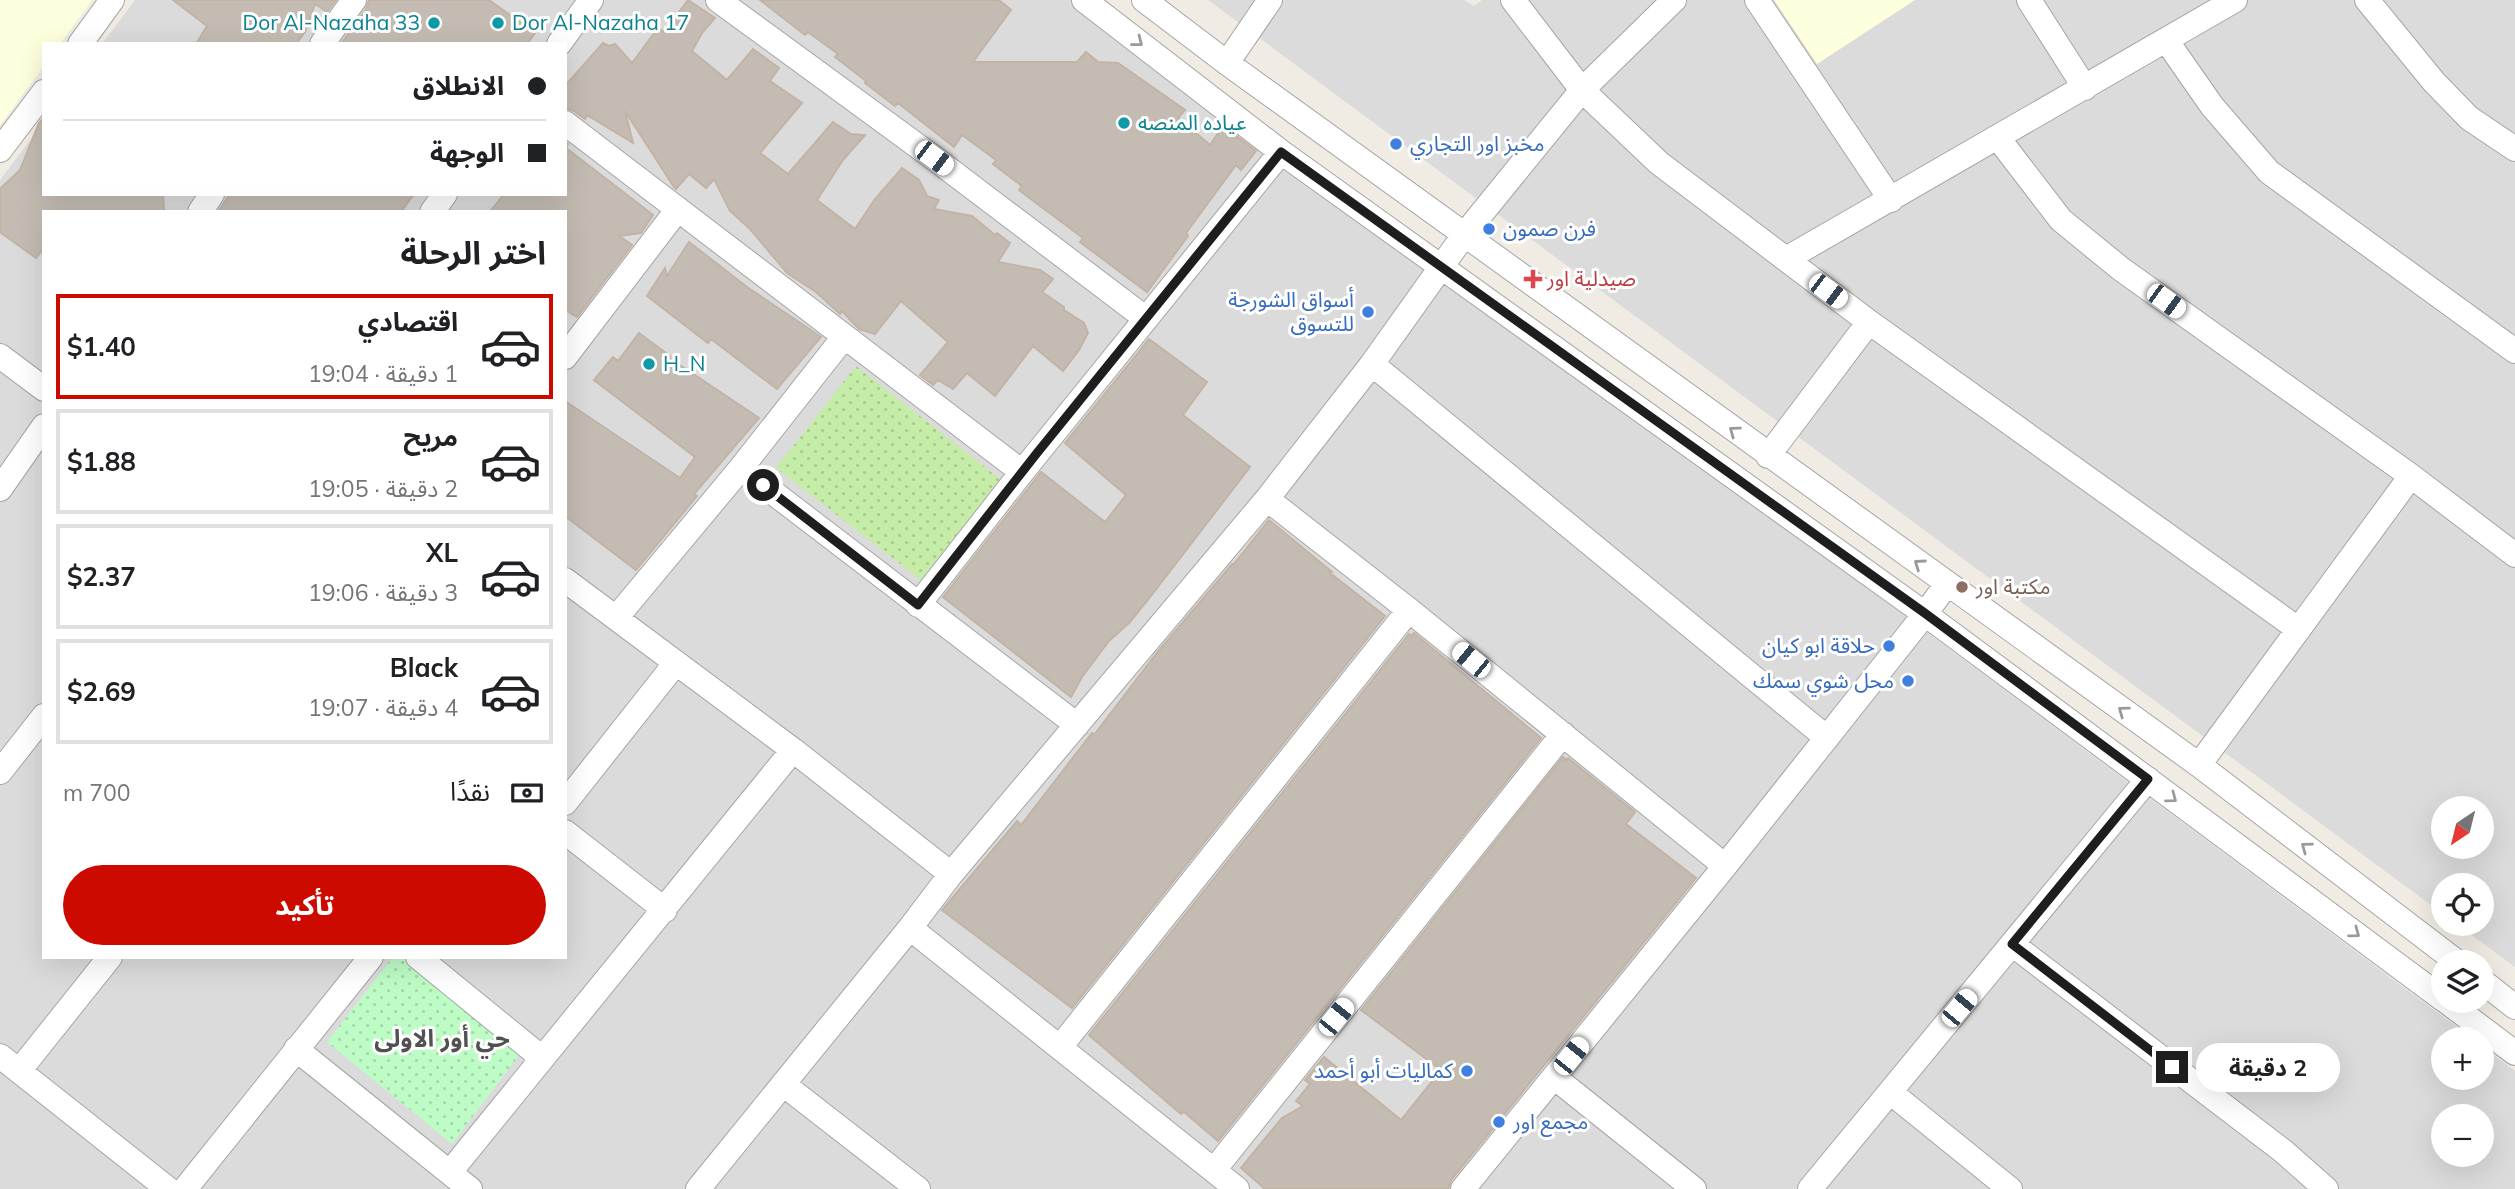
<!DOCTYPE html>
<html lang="ar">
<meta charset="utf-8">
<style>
body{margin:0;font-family:Mulish,"Noto Sans Arabic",sans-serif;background:#f2f2f2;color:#202124;direction:rtl;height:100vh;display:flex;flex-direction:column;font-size:26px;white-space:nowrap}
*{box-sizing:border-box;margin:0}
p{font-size:23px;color:#757577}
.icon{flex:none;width:38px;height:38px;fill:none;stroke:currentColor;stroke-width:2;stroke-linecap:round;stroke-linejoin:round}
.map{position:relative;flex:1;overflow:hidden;direction:ltr}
.details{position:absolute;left:42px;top:210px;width:525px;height:749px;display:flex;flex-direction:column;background:#fff;border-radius:0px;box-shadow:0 7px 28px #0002;direction:rtl}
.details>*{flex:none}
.banner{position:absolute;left:42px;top:42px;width:525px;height:154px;border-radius:0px;box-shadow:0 7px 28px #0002;direction:rtl;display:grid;align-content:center;height:154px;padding:0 21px;background:#fff}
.needle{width:46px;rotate:215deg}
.buttons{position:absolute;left:2431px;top:796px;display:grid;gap:14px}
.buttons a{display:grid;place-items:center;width:63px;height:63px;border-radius:50%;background:#fff;box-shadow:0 7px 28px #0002;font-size:35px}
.end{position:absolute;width:32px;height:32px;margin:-16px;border:9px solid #1e1e1e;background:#fff;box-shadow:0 0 0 4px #fff}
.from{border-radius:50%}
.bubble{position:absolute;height:49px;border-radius:24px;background:#fff;box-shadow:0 7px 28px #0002;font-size:23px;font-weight:700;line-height:49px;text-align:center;direction:rtl}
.car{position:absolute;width:21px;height:42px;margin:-21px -10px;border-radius:9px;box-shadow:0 0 5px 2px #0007;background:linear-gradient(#fff 24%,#345 0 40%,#fff 0 76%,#345 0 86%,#fff 0)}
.banner b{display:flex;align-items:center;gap:24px;height:66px;font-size:26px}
.banner b+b{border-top:2px solid #e0e0e0}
.banner i{width:18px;height:18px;background:#202124}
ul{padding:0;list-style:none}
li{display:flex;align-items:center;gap:21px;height:105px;margin:0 14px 10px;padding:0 7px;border:4px solid #e0e0e0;border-radius:0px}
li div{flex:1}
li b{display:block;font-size:26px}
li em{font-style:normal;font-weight:700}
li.selected{border-color:#cc0a00}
li>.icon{width:63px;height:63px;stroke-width:1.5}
h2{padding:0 21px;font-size:32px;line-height:84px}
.pay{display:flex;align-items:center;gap:18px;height:77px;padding:0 21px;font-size:26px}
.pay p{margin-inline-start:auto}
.primary-button{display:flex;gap:14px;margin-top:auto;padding:14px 21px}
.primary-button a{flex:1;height:80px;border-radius:42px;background:#cc0a00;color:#fff;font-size:28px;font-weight:700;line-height:80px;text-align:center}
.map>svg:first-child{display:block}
</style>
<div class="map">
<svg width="2515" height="1189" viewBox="0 0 2515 1189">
<defs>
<pattern id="grass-dots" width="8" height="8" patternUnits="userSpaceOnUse" patternTransform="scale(1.75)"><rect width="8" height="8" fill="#c6eda7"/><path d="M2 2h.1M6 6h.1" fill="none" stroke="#aacb8f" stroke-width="1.8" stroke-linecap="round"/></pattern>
<pattern id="park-dots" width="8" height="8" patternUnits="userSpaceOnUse" patternTransform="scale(1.75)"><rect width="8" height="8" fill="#befcc6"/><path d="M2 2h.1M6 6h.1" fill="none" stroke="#a3d8aa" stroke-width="1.8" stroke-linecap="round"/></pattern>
</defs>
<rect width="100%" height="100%" fill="#f0ece4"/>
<!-- residential -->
<path fill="#dcdbdb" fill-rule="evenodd" d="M 135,0 L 1079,0 L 2473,1039 L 2443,1040 L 2443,1078 L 2482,1078 L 2482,1046 L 2515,1071 L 2515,1189 L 0,1189 L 0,180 L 44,122 L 44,194 L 565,194 L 565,44 L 102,44 ZM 44,212 L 565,212 L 565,957 L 44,957 ZM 2443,1116 L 2482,1116 L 2482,1155 L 2443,1155 Z
M 1208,0 L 1464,0 L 1474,6 L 1482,0 L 2515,0 L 2515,967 L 2457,924 L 2482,924 L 2482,886 L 2443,886 L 2443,914 ZM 2443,808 L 2482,808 L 2482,847 L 2443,847 Z"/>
<!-- education -->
<path fill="#fdffdd" d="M 0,0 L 92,0 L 60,44 L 44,44 L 44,66 L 0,125 Z
M 1774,0 L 1915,0 L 1817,64 Z"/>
<!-- grass -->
<path fill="url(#grass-dots)" d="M 856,366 L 1000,479 L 921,580 L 776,468 Z"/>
<!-- park -->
<path fill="url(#park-dots)" d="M 393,957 L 403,957 L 520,1054 L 452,1144 L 327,1042 Z"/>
<!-- building -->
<path fill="#c4bcb3" stroke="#c2b3a5" stroke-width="2" d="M 173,0 L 336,0 L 327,12 L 315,4 L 305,32 L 296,44 L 196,44 L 207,26 Z
M 369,0 L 489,0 L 535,33 L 527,44 L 341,44 L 366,9 Z
M 688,0 L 715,18 L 702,33 L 692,51 L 727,80 L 753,49 L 779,68 L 770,81 L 802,103 L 760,153 L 788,174 L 833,122 L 851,134 L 865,135 L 843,160 L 817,200 L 855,229 L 875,199 L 902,168 L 919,180 L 927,196 L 939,200 L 934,209 L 972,216 L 995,235 L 997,233 L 1010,243 L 998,262 L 1040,270 L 1053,279 L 1042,292 L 1064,307 L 1064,310 L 1084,323 L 1088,333 L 1079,350 L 1063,371 L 1033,346 L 995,396 L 967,373 L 953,389 L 938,380 L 933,385 L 920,375 L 948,342 L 901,301 L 875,334 L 859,329 L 842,311 L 840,314 L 816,292 L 787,273 L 750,229 L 730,211 L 714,179 L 706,188 L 689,174 L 676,189 L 674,187 L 625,111 L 633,143 L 587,115 L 585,119 L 574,111 L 565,108 L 565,86 L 603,43 L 609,46 L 615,44 L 632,63 L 658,28 L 664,32 Z
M 760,0 L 999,0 L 1011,10 L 973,62 L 1077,62 L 1086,52 L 1098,62 L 1118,63 L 1185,110 L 1178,118 L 1210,145 L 1223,126 L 1256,151 L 1241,170 L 1236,165 L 1186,233 L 1188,236 L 1147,292 L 1080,242 L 1083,238 L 1019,190 L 1022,186 L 993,164 L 996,160 L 962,135 L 954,147 L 898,103 L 895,106 L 865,83 L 866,81 L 835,57 L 838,54 L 808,32 L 805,35 Z
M 44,117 L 44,194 L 163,194 L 164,212 L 44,212 L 44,248 L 36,258 L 0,232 L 0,189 L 20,170 L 39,123 Z
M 565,142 L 568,144 L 566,148 L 653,215 L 641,233 L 619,236 L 632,245 L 577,317 L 565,310 L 565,212 L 490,212 L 504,194 L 565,194 Z
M 230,194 L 414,194 L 401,212 L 218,212 Z
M 689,242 L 747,287 L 821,337 L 777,389 L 711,339 L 708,343 L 647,296 L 665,268 L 667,276 Z
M 639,333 L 670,356 L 668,357 L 759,418 L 694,494 L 697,496 L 636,570 L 565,516 L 565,401 L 680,478 L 695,457 L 594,380 L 613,357 L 618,361 Z
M 1149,339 L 1207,382 L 1183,415 L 1250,467 L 1151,596 L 1130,622 L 1109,641 L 1082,677 L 1071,697 L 943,597 L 1041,472 L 1105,522 L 1126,495 L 1065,443 Z
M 1269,520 L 1332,572 L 1330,573 L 1385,616 L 1072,1008 L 942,910 L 1017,821 L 1021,825 L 1092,733 L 1094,735 L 1156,654 L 1232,564 L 1233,565 Z
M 1414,633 L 1541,738 L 1218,1141 L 1184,1112 L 1181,1114 L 1089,1035 L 1409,634 L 1411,636 Z
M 1563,757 L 1566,760 L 1568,758 L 1635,812 L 1626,824 L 1696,878 L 1451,1180 L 1448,1189 L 1265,1189 L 1241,1168 L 1282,1118 L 1303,1106 L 1296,1101 L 1310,1084 L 1305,1080 L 1324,1057 L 1401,1120 L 1441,1070 L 1361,1010 Z"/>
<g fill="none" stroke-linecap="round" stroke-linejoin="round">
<defs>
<path id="minor" d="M 718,0 L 934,158 L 1145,318
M 1084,0 L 1281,152 L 1925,614 L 2443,999
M 1144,0 L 1227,63 L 2199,765 L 2457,962
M 1513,0 L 1582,90 L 1659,163 L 1869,322 L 2298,629
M 1757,0 L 1891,200
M 2029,0 L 2085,88
M 2367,0 L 2434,82 L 2469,118 L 2515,149
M 2166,40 L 2212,106 L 2269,172 L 2515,351
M 80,44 L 112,0
M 322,44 L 354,0
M 559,44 L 591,0
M 1227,63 L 1270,0
M 565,123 L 1022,472
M 1998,138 L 2061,220 L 2121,269 L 2411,476 L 2515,555
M 0,150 L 44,92
M 200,212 L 212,194
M 432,212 L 445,194
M 1786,259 L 2235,0
M 0,356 L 44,389
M 565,357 L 678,209
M 1372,364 L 1827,738
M 1768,456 L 1869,322
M 741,468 L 1077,725
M 0,489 L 44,426
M 1267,499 L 1409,610 L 1725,866
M 565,580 L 793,750 L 951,874
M 918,605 L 1022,472 L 1281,152
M 616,618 L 741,468 L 844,337
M 2199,765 L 2411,476
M 0,772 L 44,716
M 565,803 L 675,664
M 565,832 L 665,910
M 910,928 L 1237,1189
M 2012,944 L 2283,1151 L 2326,1189
M 418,957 L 542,1058
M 2482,981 L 2515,1007
M 2446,1001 L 2515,1053
M 1060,1047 L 1409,610
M 296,1049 L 470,1189
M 0,1056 L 168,1189
M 19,1071 L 110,957
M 1554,1077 L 1694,1189
M 783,1084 L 918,1189
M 1890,1092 L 2010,1189
M 1214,1170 L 1563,734
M 450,1172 L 793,750
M 185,1189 L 371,957
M 698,1189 L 910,928 L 951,874 L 1267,499 L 1372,364 L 1464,235 L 1582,90 L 1674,0
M 1463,1189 L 1725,866 L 1925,614 L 1947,584
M 1810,1189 L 2148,779"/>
</defs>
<!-- minor casing -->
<use href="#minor" stroke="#a5a5a5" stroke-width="26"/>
<!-- minor -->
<use href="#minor" stroke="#fff" stroke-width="24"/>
</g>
<!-- one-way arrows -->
<defs><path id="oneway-chevron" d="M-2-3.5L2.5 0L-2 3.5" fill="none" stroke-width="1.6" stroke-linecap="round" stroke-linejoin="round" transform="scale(1.75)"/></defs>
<g stroke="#9a9a9a">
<use href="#oneway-chevron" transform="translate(1138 42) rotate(38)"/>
<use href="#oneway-chevron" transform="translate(1734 431) rotate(-144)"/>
<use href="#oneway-chevron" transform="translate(1919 564) rotate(-145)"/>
<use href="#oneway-chevron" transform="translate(2123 711) rotate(-144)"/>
<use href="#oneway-chevron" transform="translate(2172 798) rotate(37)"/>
<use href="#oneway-chevron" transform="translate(2306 847) rotate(-143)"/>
<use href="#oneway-chevron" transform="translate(2355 933) rotate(37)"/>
</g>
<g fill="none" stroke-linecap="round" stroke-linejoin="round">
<!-- route -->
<path stroke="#1e1e1e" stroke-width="9" d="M 763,485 L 918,605 L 1037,453 L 1281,152 L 1926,614 L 2148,779 L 2012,944 L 2172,1067"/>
</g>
<!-- markers -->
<g fill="#0f9aa8" stroke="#fff" stroke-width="2.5">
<circle cx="434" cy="23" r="7"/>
<circle cx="498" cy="23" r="7"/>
<circle cx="1124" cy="123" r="7"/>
<circle cx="649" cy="364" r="7"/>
</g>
<g fill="#3f7fe0" stroke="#fff" stroke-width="2.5">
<circle cx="1396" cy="144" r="7"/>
<circle cx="1489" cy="229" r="7"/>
<circle cx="1368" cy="312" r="7"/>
<circle cx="1889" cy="646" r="7"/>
<circle cx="1908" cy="681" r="7"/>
<circle cx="1467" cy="1071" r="7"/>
<circle cx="1499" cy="1122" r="7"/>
</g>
<path fill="#e0444e" stroke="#fff" stroke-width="2.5" d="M1529.5 268.5h7v7h7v7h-7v7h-7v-7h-7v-7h7z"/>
<circle fill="#8d6e63" stroke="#fff" stroke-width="2.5" cx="1962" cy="587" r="7"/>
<g text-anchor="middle" stroke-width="6" stroke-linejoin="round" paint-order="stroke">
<!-- culture labels -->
<g font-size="21" fill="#0d838f" stroke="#fff" text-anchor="start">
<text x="420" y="30" text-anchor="end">Dor Al-Nazaha 33</text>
<text x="512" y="30">Dor Al-Nazaha 17</text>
<text x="1138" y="130">عياده المنصه</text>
<text x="663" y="371">H_N</text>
</g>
<!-- shop labels -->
<g font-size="21" fill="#366cbe" stroke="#fff" text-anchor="end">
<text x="1410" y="151" text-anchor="start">مخبز اور التجاري</text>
<text x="1503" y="236" text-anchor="start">فرن صمون</text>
<text x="1354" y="307">أسواق الشورجة<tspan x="1354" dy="24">للتسوق</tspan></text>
<text x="1875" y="653">حلاقة ابو كيان</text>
<text x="1894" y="688">محل شوي سمك</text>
<text x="1453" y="1078">كماليات أبو أحمد</text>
<text x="1513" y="1129" text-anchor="start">مجمع اور</text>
</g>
<!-- health labels -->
<g font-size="21" fill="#be3a42" stroke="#fff" text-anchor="start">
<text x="1547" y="286">صيدلية اور</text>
</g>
<!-- education labels -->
<g font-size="21" fill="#785e54" stroke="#fff" text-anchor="start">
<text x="1976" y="594">مكتبة اور</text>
</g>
<!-- quarter labels -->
<g font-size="24" font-weight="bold" fill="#515151" stroke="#fff">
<text x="442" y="1047">حي أور الاولى</text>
</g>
</g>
</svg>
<div class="buttons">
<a><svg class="needle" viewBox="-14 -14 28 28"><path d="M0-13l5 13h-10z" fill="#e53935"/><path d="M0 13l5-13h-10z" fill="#757577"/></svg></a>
<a><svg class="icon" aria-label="locate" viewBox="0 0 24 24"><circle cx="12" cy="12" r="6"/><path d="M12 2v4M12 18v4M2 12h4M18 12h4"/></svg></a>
<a><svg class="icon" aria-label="layers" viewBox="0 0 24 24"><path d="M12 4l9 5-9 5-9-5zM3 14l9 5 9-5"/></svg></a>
<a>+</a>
<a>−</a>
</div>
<i class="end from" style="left:763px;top:485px"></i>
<i class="end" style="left:2172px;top:1067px"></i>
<div class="bubble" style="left:2196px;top:1043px;width:144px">2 دقيقة</div>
<i class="car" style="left:934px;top:158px;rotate:127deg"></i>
<i class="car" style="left:1828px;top:291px;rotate:127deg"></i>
<i class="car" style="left:2166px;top:301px;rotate:126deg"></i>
<i class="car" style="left:1471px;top:660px;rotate:309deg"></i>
<i class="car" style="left:1959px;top:1008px;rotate:40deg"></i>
<i class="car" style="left:1336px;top:1017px;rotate:39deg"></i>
<i class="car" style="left:1571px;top:1056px;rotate:39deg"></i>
<div class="banner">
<b><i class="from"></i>الانطلاق</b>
<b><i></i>الوجهة</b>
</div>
<section class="details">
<h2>اختر الرحلة</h2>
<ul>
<li class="selected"><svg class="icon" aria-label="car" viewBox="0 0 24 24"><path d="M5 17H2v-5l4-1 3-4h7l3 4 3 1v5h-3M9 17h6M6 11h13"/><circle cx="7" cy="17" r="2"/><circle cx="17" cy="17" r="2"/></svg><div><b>اقتصادي</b><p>1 دقيقة · 19:04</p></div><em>$1.40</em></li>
<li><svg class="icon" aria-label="car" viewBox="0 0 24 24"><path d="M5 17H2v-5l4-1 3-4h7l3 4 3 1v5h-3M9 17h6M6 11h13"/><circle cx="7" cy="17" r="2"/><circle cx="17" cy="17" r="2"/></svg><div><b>مريح</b><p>2 دقيقة · 19:05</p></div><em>$1.88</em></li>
<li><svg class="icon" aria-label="car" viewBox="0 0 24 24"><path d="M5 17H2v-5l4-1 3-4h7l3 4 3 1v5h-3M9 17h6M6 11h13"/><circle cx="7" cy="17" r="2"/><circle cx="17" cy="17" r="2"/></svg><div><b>XL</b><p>3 دقيقة · 19:06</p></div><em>$2.37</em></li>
<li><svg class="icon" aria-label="car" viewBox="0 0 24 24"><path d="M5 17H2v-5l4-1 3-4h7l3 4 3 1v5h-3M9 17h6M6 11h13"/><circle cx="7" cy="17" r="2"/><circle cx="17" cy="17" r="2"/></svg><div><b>Black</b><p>4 دقيقة · 19:07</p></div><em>$2.69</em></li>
</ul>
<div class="pay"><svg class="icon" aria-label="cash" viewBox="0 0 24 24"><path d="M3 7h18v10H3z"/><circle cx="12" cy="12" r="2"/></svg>نقدًا<p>700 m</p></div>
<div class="primary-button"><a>تأكيد</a></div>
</section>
</div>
